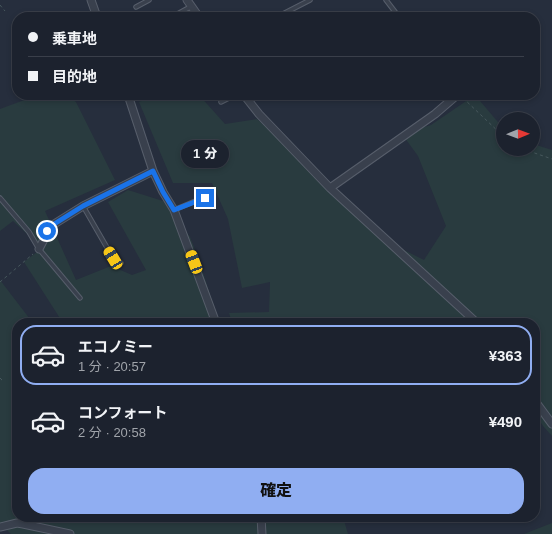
<!DOCTYPE html>
<html lang="ja">
<meta charset="utf-8">
<style>
body{margin:0;font-family:Arial,"Noto Sans JP",sans-serif;background:#292f3a;color:#f1f3f6;height:100vh;display:flex;flex-direction:column;font-size:15px;white-space:nowrap}
*{box-sizing:border-box;margin:0}
p{font-size:13px;color:#a0a4aa}
.icon{flex:none;width:22px;height:22px;fill:none;stroke:currentColor;stroke-width:2;stroke-linecap:round;stroke-linejoin:round}
.map{position:relative;flex:1;overflow:hidden}
.sheet{position:absolute;left:12px;top:318px;width:528px;height:204px;display:flex;flex-direction:column;background:#1c222e;border-radius:16px;box-shadow:0 2px 6px #0003,0 0 0 1px #3a3f4a}
.sheet>*{flex:none}
.hud{position:absolute;left:12px;top:12px;width:528px;height:88px;border-radius:16px;box-shadow:0 2px 6px #0003,0 0 0 1px #3a3f4a;display:grid;align-content:center;height:88px;padding:0 16px;background:#1c222e}
.needle{width:26px;rotate:89deg}
.tools{position:absolute;left:496px;top:112px;display:grid;gap:8px}
.tools a{display:grid;place-items:center;width:44px;height:44px;border-radius:50%;background:#1c222e;box-shadow:0 2px 6px #0003,0 0 0 1px #3a3f4a;font-size:20px}
.end{position:absolute;width:18px;height:18px;margin:-9px;border:5px solid #1a73e8;background:#fff;box-shadow:0 0 0 2px #fff}
.from{border-radius:50%}
.bubble{position:absolute;height:28px;border-radius:14px;background:#1c222e;box-shadow:0 2px 6px #0003,0 0 0 1px #3a3f4a;font-size:13px;font-weight:800;line-height:28px;text-align:center}
.car{position:absolute;width:12px;height:24px;margin:-12px -6px;border-radius:5px;box-shadow:0 0 3px 1px #0007;background:linear-gradient(#f5c518 24%,#345 0 40%,#f5c518 0 76%,#345 0 86%,#f5c518 0)}
.hud b{display:flex;align-items:center;gap:14px;height:38px;font-size:15px}
.hud b+b{border-top:1px solid #3a3f4a}
.hud i{width:10px;height:10px;background:#f1f3f6}
ul{padding:7px 0 0;list-style:none}
li{display:flex;align-items:center;gap:12px;height:60px;margin:0 8px 6px;padding:0 8px;border:2px solid transparent;border-radius:16px}
li div{flex:1}
li b{display:block;font-size:15px}
li em{font-style:normal;font-weight:800}
li.current{border-color:#90aef2}
li>.icon{width:36px;height:36px;stroke-width:1.5}
.action{display:flex;gap:8px;margin-top:auto;padding:8px 16px}
.action a{flex:1;height:46px;border-radius:16px;background:#90aef2;color:#111;font-size:16px;font-weight:800;line-height:46px;text-align:center}
.map>svg:first-child{display:block}
</style>
<div class="map">
<svg width="552" height="534" viewBox="0 0 552 534">
<rect width="100%" height="100%" fill="#262e3d"/>
<!-- green -->
<path fill="#293b3f" d="M 38,95 L 67,95 L 76,102 L 115,180 L 45,211 L 76,280 L 111,266 L 132,275 L 146,270 L 108,202 L 128,190 L 163,201 L 190,237 L 199,260 L 219,323 L 63,323 L 24,262 L 42,248 L 13,221 L 0,231 L 0,109 Z
M 154,95 L 199,95 L 225,124 L 257,119 L 315,172 L 380,238 L 424,260 L 446,226 L 418,156 L 402,134 L 431,125 L 475,95 L 503,128 L 503,149 L 533,149 L 533,144 L 552,150 L 552,436 L 543,426 L 535,414 L 535,323 L 232,323 L 229,313 L 269,312 L 270,282 L 242,288 L 228,219 L 212,183 L 173,183 L 139,102 Z
M 0,280 L 33,323 L 17,323 L 17,517 L 343,517 L 348,534 L 11,534 L 5,528 L 0,527 Z
M 552,523 L 552,534 L 524,534 Z"/>
<g fill="none" stroke-linecap="round" stroke-linejoin="round">
<defs>
<path id="lane" d="M 386,0 L 399,17
M 136,7 L 149,0
M 172,17 L 192,6
M 277,17 L 310,0
M 221,102 L 235,95
M 0,198 L 29,232 L 39,249 L 80,298
M 83,206 L 113,258 L 121,263
M 174,210 L 205,197"/>
<path id="street" d="M 91,0 L 97,17
M 187,0 L 199,17
M 128,95 L 153,171 L 163,192 L 174,210 L 216,323
M 244,95 L 259,114 L 330,188 L 477,323
M 330,188 L 435,114 L 457,95
M 39,249 L 51,226 L 83,206 L 153,171
M 535,401 L 552,424
M 261,517 L 262,534
M 0,527 L 17,523 L 23,524 L 70,534"/>
</defs>
<!-- lane casing -->
<use href="#lane" stroke="#575e6b" stroke-width="5.5"/>
<!-- street casing -->
<use href="#street" stroke="#575e6b" stroke-width="9"/>
<!-- path -->
<path stroke="#47585d" stroke-width="1" stroke-dasharray="3 3" stroke-linecap="butt" d="M 0,5 L 5,11
M 463,98 L 503,136
M 523,149 L 552,159
M 0,282 L 33,254
M 0,378 L 2,380 L 0,381"/>
<!-- lane -->
<use href="#lane" stroke="#39404d" stroke-width="3.5"/>
<!-- street -->
<use href="#street" stroke="#39404d" stroke-width="7"/>
</g>
<g fill="none" stroke-linecap="round" stroke-linejoin="round">
<!-- route -->
<path stroke="#1a73e8" stroke-width="5" d="M 47,231 L 51,226 L 83,206 L 153,171 L 163,192 L 174,210 L 205,198"/>
</g>
</svg>
<div class="tools">
<a><svg class="needle" viewBox="-14 -14 28 28"><path d="M0-13l5 13h-10z" fill="#e53935"/><path d="M0 13l5-13h-10z" fill="#a0a4aa"/></svg></a>
</div>
<i class="end from" style="left:47px;top:231px"></i>
<i class="end" style="left:205px;top:198px"></i>
<div class="bubble" style="left:181px;top:140px;width:48px">1 分</div>
<i class="car" style="left:113px;top:258px;rotate:329deg"></i>
<i class="car" style="left:194px;top:262px;rotate:339deg"></i>
<div class="hud">
<b><i class="from"></i>乗車地</b>
<b><i></i>目的地</b>
</div>
<section class="sheet">
<ul>
<li class="current"><svg class="icon" aria-label="car" viewBox="0 0 24 24"><path d="M5 17H2v-5l4-1 3-4h7l3 4 3 1v5h-3M9 17h6M6 11h13"/><circle cx="7" cy="17" r="2"/><circle cx="17" cy="17" r="2"/></svg><div><b>エコノミー</b><p>1 分 · 20:57</p></div><em>¥363</em></li>
<li><svg class="icon" aria-label="car" viewBox="0 0 24 24"><path d="M5 17H2v-5l4-1 3-4h7l3 4 3 1v5h-3M9 17h6M6 11h13"/><circle cx="7" cy="17" r="2"/><circle cx="17" cy="17" r="2"/></svg><div><b>コンフォート</b><p>2 分 · 20:58</p></div><em>¥490</em></li>
</ul>
<div class="action"><a>確定</a></div>
</section>
</div>
